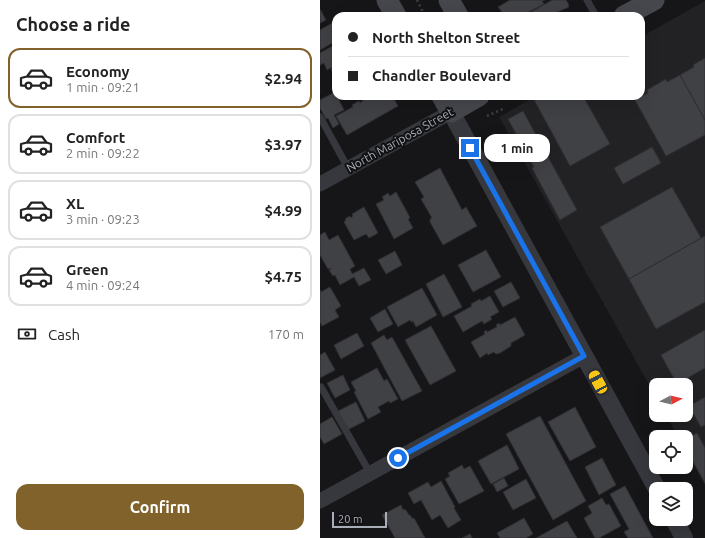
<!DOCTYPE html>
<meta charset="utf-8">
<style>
body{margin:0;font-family:Ubuntu,sans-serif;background:#f6f6f6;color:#222;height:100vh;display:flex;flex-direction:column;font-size:15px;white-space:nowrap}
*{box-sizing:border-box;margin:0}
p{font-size:13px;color:#767676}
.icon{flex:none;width:22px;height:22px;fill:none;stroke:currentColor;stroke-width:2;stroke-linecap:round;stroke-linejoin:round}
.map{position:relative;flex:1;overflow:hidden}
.drawer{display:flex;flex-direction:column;background:#fff;width:320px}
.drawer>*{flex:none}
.top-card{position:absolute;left:12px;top:12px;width:313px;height:88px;border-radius:12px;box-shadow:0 4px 16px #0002;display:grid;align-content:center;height:88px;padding:0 16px;background:#fff}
.needle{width:26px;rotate:83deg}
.fabs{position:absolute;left:329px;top:378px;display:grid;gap:8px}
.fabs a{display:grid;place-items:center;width:44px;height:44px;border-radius:8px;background:#fff;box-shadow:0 4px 16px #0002;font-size:20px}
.scale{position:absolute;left:12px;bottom:10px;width:55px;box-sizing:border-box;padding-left:4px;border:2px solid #a8adb8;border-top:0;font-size:11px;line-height:14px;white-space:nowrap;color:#a8adb8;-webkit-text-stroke:3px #111113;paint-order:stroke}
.end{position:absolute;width:18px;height:18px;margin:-9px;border:5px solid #1a73e8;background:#fff;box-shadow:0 0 0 2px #fff}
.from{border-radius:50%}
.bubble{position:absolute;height:28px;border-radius:12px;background:#fff;box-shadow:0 4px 16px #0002;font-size:13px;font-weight:700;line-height:28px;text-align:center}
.car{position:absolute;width:12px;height:24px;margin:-12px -6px;border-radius:5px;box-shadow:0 0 3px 1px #0007;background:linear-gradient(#f5c518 24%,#345 0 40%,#f5c518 0 76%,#345 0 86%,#f5c518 0)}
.top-card b{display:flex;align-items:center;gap:14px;height:38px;font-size:15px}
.top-card b+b{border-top:1px solid #e0e0e0}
.top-card i{width:10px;height:10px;background:#222}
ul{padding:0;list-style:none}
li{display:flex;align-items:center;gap:12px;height:60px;margin:0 8px 6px;padding:0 8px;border:2px solid #e0e0e0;border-radius:12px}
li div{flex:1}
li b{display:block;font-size:15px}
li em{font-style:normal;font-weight:700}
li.active{border-color:#80622a}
li>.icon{width:36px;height:36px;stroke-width:1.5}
h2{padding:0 16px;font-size:18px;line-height:48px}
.pay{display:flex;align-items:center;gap:10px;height:44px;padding:0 16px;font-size:15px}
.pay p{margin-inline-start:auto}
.action{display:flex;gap:8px;margin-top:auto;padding:8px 16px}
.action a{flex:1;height:46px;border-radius:12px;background:#80622a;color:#fff;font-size:16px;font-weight:700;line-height:46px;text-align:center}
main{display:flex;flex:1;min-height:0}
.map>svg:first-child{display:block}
</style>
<main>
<section class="drawer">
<h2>Choose a ride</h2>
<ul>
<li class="active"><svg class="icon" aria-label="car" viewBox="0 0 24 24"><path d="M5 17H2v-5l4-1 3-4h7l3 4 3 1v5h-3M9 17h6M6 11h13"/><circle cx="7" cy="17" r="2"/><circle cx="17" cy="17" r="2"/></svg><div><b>Economy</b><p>1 min · 09:21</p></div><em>$2.94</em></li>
<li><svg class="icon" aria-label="car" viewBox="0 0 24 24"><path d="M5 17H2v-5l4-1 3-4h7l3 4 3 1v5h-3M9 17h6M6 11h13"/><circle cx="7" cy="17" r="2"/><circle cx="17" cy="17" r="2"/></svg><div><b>Comfort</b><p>2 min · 09:22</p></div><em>$3.97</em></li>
<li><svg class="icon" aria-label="car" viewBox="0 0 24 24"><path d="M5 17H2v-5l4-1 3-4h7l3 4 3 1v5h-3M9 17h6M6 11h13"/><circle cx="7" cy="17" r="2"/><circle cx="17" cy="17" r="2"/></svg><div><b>XL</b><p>3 min · 09:23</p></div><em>$4.99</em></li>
<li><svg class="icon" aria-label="car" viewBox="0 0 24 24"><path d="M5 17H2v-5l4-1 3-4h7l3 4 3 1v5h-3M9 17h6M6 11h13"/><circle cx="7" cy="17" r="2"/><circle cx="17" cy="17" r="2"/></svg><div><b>Green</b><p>4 min · 09:24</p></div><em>$4.75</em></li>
</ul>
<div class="pay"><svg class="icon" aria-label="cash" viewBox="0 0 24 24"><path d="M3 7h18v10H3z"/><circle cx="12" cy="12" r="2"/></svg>Cash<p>170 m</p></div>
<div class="action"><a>Confirm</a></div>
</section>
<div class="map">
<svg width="385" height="538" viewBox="0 0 385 538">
<rect width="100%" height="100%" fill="#161618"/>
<!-- built -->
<path fill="#222225" d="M 385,1 L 385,485 L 366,451 L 366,437 L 358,437 L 346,415 L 366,415 L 366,385 L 336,385 L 336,397 L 179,117 L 216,96 L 321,96 L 321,37 Z"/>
<!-- building -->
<path fill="#404145" stroke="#303034" d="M 190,0 L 225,0 L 222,1 L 224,4 L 201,16 L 185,16 L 178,7 Z
M 232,0 L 246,0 L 249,5 L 248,6 L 249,7 L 235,13 L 237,16 L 204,16 Z
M 0,9 L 6,20 L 0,23 Z
M 16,21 L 16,41 L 0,50 L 0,30 Z
M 16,44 L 16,65 L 7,70 L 4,63 L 0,65 L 0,53 Z
M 385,58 L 385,120 L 360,75 L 374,67 L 373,65 Z
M 16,66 L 16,79 L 11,69 Z
M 360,75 L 385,120 L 385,135 L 346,156 L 315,100 L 328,93 L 327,90 L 346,79 L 347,82 Z
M 15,92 L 24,110 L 14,115 L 19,124 L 13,128 L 8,118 L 6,119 L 0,108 L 0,100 Z
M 51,96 L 72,96 L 78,106 L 27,135 L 16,116 L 33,107 L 32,105 L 39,101 L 40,103 L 46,98 L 47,99 Z
M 212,96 L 263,96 L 290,144 L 250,166 Z
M 203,111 L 257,210 L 240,220 L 212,168 L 214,167 L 188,119 Z
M 332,147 L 341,163 L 303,184 L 294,168 Z
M 120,168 L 142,210 L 146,207 L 157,226 L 123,245 L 110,222 L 110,219 L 112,218 L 101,199 L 104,197 L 95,182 Z
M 352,187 L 381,238 L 309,279 L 280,227 Z
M 76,192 L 86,210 L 90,218 L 88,219 L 93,228 L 74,239 L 56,204 L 64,200 L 62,197 L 68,193 L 70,196 Z
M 44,207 L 58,233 L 49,238 L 46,234 L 34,240 L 24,222 L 26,220 L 25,219 L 30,216 L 31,218 L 33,216 L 32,214 Z
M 5,232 L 9,240 L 18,235 L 35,266 L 30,269 L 32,274 L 44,268 L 51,280 L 39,286 L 34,277 L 20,285 L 15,275 L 13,276 L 9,270 L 11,269 L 11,268 L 8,269 L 0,255 L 0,235 Z
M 385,236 L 385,302 L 336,329 L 309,279 Z
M 166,250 L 181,277 L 153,292 L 138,265 Z
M 75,251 L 82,265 L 66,274 L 58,260 Z
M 124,274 L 142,307 L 123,317 L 106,284 Z
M 191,282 L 200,298 L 183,307 L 174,291 Z
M 10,287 L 21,306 L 15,310 L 19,317 L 2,326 L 0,322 L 0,290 L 1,292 Z
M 102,288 L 117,315 L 96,327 L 93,321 L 91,322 L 90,320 L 78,327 L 67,307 Z
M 170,296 L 179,312 L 170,317 L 172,319 L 164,324 L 162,321 L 143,332 L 134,316 L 152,306 L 151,304 L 160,299 L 161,301 Z
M 65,309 L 73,324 L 58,332 L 50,318 Z
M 195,317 L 205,335 L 191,343 L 191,346 L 180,353 L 176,354 L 174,352 L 168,355 L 167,353 L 160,358 L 151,342 L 165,334 L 164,332 L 166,330 L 167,332 L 177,327 L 176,325 L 179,323 L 180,325 Z
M 111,326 L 136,371 L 110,385 L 85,340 Z
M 385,330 L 385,368 L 357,384 L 341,355 Z
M 37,333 L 44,346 L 21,359 L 14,345 Z
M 64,335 L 67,340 L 72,337 L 102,391 L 82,401 L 51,343 Z
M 5,352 L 15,370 L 0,378 L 0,355 Z
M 57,368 L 64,381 L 67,379 L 78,399 L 70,403 L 69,401 L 58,407 L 61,412 L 48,419 L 34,392 L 36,391 L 31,382 Z
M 23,375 L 30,390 L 15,398 L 7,383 Z
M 385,397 L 385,425 L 381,427 L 369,406 Z
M 36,402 L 45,421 L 27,430 L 18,411 Z
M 255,407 L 276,447 L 250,461 L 228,422 Z
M 220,416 L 266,501 L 233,520 L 186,434 Z
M 12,417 L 22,434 L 4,444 L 0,437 L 0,424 Z
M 377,433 L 385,448 L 385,483 L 366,449 L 366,439 Z
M 187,445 L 199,469 L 171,484 L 158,461 Z
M 282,458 L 296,485 L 279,495 L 265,467 Z
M 142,465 L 144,469 L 150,466 L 164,491 L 139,504 L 125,479 L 130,476 L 128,473 Z
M 184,478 L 188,486 L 177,492 L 173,484 Z
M 206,479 L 216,498 L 193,510 L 183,492 Z
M 121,481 L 135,507 L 134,508 L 141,520 L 128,528 L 120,515 L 112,520 L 101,500 L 94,504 L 88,493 L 108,482 L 111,487 Z
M 305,486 L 333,538 L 308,538 L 304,532 L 309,529 L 290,494 Z
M 282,498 L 286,505 L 289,504 L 301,526 L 279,538 L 275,538 L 264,518 L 272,513 L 268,506 Z
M 81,505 L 83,510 L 85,509 L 89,515 L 90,515 L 93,519 L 94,518 L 105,538 L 75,538 L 62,515 Z
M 204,518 L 213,534 L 206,538 L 180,538 L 177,533 Z
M 247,521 L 257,538 L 216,538 Z
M 150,534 L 152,538 L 142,538 Z"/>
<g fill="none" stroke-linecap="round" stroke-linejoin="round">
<!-- path -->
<path stroke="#3d3f44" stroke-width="2.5" stroke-dasharray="2 3" stroke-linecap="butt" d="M 97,0 L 105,16
M 167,116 L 183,109"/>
<!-- service -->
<path stroke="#37383d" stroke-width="7" d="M 267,0 L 276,16
M 0,117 L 28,168
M 1,387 L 50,473"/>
<!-- minor -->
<path stroke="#37383d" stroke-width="15" d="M 0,184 L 131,112
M 0,501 L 264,356"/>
<!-- tertiary -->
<path stroke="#37383d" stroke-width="18" d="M 131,112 L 337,489
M 354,519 L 364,538"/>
<!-- secondary -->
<path stroke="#45474d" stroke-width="21" d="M 67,0 L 76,16
M 129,0 L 138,16
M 304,16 L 334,0
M 122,96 L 131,112 L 159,96"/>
</g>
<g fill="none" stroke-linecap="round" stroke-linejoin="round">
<!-- route -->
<path stroke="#1a73e8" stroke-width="5" d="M 78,458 L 264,356 L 150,148"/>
</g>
<g text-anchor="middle" stroke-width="4" stroke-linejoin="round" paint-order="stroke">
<!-- street labels -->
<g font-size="12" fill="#a8adb8" stroke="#111113">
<text transform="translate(80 140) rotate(-29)" y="4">North Mariposa Street</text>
</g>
</g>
</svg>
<div class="fabs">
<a><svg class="needle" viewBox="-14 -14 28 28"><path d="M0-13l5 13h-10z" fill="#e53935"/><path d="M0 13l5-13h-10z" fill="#767676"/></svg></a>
<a><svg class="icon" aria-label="locate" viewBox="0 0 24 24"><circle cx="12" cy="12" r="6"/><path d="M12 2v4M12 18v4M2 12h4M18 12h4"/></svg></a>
<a><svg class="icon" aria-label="layers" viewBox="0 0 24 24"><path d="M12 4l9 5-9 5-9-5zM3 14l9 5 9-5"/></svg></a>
</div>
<div class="scale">20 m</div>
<i class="end from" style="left:78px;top:458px"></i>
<i class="end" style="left:150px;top:148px"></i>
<div class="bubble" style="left:164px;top:134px;width:66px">1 min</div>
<i class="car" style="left:278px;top:382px;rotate:331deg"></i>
<div class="top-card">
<b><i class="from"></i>North Shelton Street</b>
<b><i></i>Chandler Boulevard</b>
</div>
</div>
</main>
